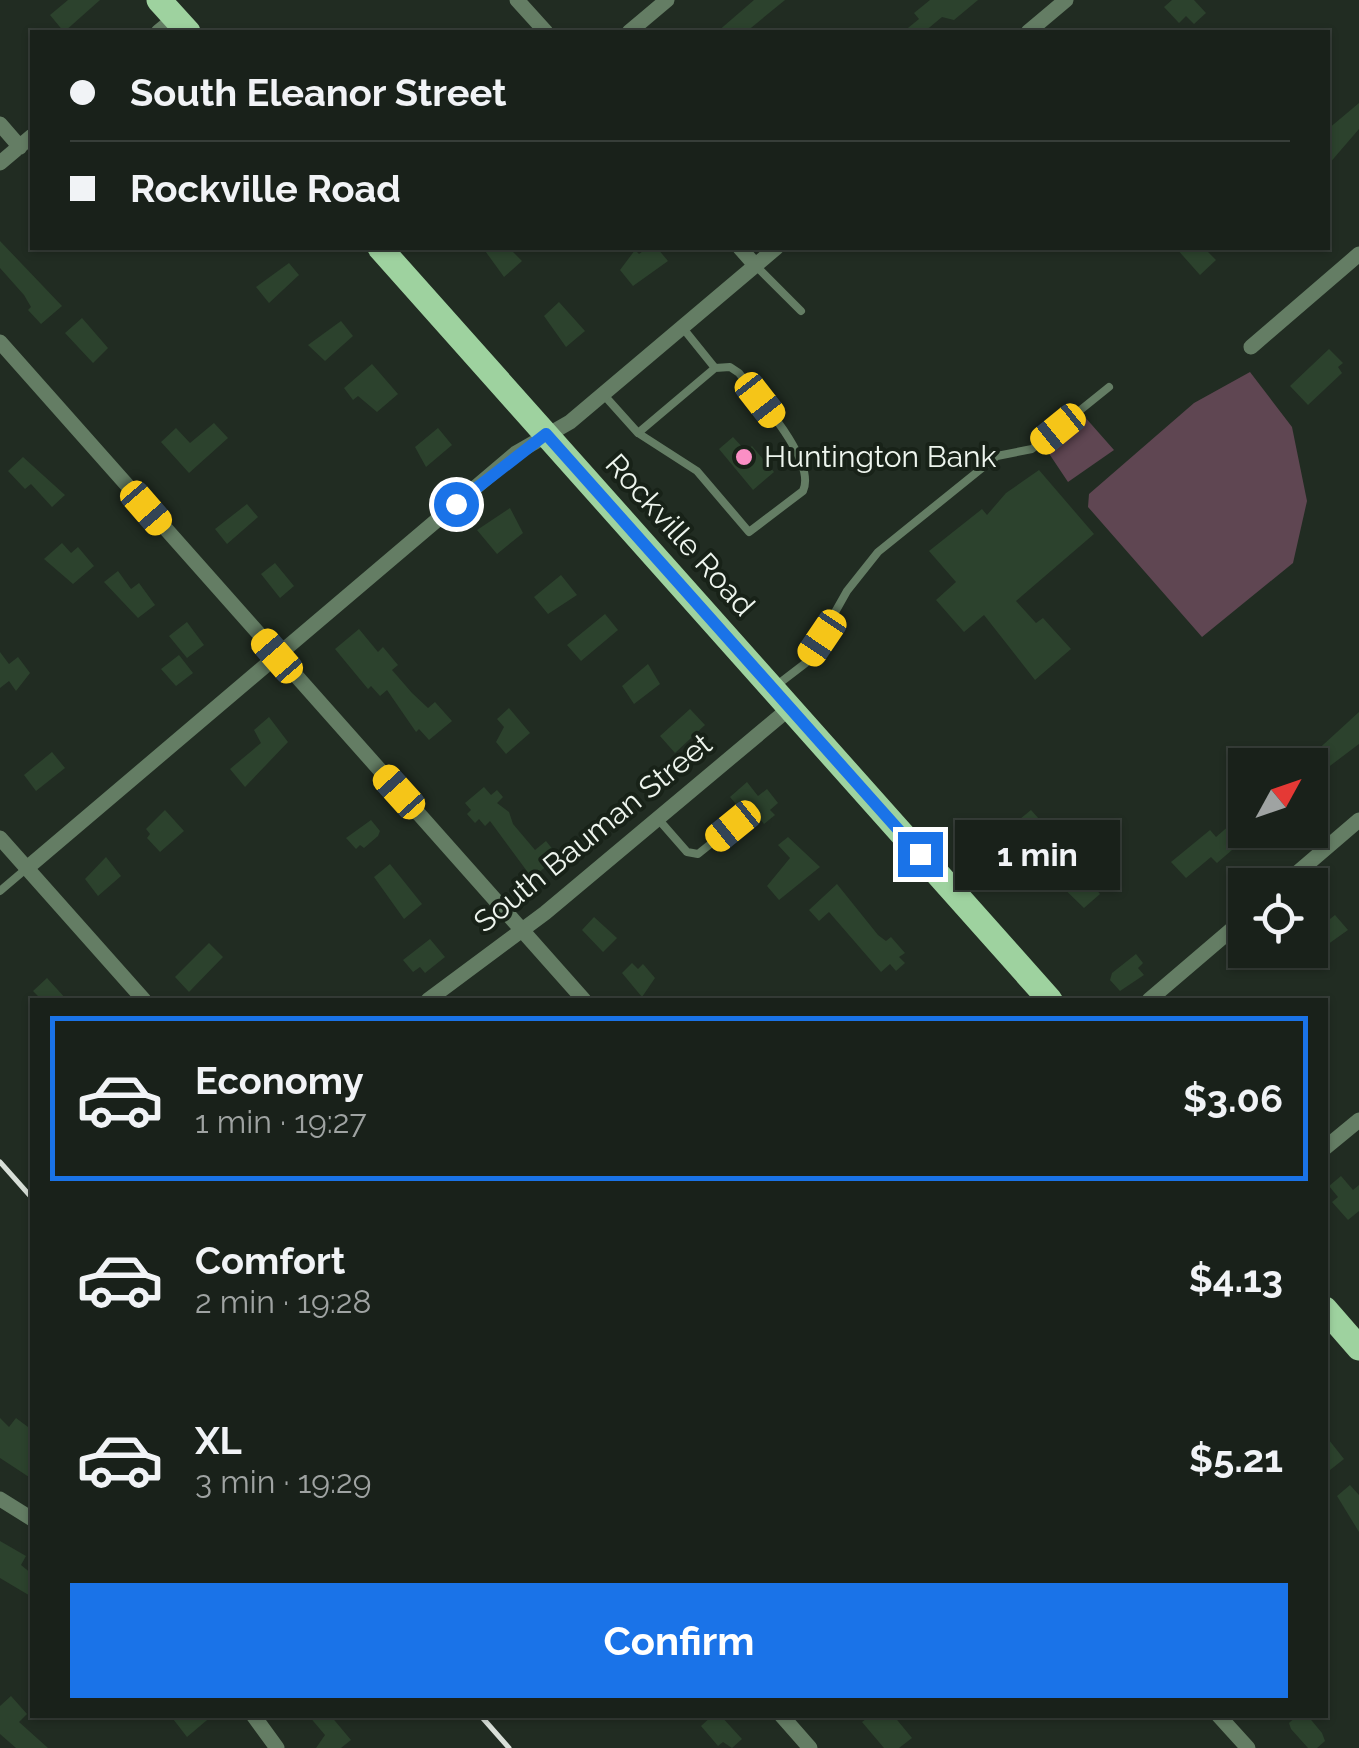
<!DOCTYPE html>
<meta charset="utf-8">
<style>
body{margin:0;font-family:Raleway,sans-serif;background:#262e27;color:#f1f3f6;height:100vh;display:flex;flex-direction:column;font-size:38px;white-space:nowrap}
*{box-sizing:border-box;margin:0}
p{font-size:32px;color:#9fa3a2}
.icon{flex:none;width:55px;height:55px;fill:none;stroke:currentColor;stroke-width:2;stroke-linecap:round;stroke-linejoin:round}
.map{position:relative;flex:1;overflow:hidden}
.details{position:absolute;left:30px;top:998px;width:1298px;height:720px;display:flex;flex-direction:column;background:#19211a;border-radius:0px;box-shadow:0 2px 8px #0004,0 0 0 2px #373e39}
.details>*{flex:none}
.guide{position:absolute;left:30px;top:30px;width:1300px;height:220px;border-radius:0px;box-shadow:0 2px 8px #0004,0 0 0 2px #373e39;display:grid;align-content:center;height:220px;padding:0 40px;background:#19211a}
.needle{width:65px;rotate:50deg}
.controls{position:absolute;left:1228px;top:748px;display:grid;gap:20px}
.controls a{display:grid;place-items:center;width:100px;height:100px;border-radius:0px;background:#19211a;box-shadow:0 2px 8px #0004,0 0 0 2px #373e39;font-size:50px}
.end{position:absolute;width:45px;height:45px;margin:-22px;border:12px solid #1a73e8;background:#fff;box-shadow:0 0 0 5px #fff}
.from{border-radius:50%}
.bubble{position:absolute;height:70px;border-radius:0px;background:#19211a;box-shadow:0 2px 8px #0004,0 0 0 2px #373e39;font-size:32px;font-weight:700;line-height:70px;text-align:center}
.car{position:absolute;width:30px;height:60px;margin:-30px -15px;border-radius:12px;box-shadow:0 0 8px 2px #0007;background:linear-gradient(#f5c518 24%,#345 0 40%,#f5c518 0 76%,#345 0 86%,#f5c518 0)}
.guide b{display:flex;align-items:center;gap:35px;height:95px;font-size:38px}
.guide b+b{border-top:2px solid #373e39}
.guide i{width:25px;height:25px;background:#f1f3f6}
ul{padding:18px 0 0;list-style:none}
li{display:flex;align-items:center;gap:30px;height:165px;margin:0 20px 15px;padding:0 20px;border:5px solid transparent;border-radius:0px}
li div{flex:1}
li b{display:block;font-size:38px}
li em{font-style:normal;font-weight:700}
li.current{border-color:#1a73e8}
li>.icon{width:90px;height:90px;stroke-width:1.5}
.cta{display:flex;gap:20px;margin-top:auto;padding:20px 40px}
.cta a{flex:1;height:115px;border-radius:0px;background:#1a73e8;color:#fff;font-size:40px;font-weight:700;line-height:115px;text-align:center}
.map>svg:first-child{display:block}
</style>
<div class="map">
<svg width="1359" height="1748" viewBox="0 0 1359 1748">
<rect width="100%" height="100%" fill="#212c22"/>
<!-- green -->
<path fill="#5f4652" d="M 1250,372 L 1292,427 L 1307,501 L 1293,563 L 1202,637 L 1088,507 L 1089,494 L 1194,403 Z
M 1084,416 L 1114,450 L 1068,482 L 1046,449 Z"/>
<!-- building -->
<path fill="#2c422d" d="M 68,0 L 100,0 L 64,32 L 50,15 Z
M 754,0 L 785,0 L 746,32 L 717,32 Z
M 930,0 L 978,0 L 954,20 L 942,17 L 924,32 L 903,32 L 919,19 L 914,13 Z
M 1172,0 L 1194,0 L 1206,13 L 1194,24 L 1186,16 L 1179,23 L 1164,7 Z
M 1359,103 L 1359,129 L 1328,165 L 1328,129 Z
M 0,241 L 62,306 L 41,324 L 28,310 L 31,307 L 24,295 L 0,268 Z
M 483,248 L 509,248 L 522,261 L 504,277 Z
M 647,248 L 657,248 L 668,261 L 633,286 L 620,270 L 635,250 L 639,254 Z
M 1176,248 L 1204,248 L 1216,260 L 1200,275 Z
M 289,263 L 299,275 L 269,303 L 256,287 Z
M 559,302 L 585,331 L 566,347 L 544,316 Z
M 82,318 L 108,348 L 93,363 L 65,333 Z
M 341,321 L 353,336 L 325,361 L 308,345 Z
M 1329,349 L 1343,363 L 1338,367 L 1342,373 L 1308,405 L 1290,386 Z
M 372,364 L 398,394 L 377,412 L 358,396 L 353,400 L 344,388 Z
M 214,423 L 228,438 L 189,473 L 161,442 L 176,428 L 190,443 Z
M 438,428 L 452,445 L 426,467 L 415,447 Z
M 733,437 L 746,451 L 752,446 L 774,472 L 753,490 L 719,449 Z
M 23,457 L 65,495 L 52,507 L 31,484 L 25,489 L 8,471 Z
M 1039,470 L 1094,534 L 1016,601 L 1036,623 L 1043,618 L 1071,649 L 1035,680 L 984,615 L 964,632 L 936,600 L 956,582 L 929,551 L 982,509 L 987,515 L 1006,493 Z
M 247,504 L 258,517 L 227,544 L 215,529 Z
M 510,508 L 523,533 L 497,554 L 477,530 Z
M 62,543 L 71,553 L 78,547 L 94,566 L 73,584 L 44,559 Z
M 275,563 L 294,586 L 280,598 L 261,574 Z
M 118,571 L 131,589 L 139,583 L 155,605 L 138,618 L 104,582 Z
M 561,575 L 577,595 L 548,614 L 534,597 Z
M 605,614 L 618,630 L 581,661 L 567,645 Z
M 187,622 L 204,645 L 187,658 L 169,636 Z
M 359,629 L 378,652 L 383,647 L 398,665 L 392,670 L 412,693 L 428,708 L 435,702 L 452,721 L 429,740 L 419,729 L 416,732 L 387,690 L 380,696 L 371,686 L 368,689 L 335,649 Z
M 0,652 L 9,664 L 18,657 L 30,673 L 16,691 L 9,681 L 0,688 Z
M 179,655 L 193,673 L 176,686 L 161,669 Z
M 648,664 L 660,684 L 634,704 L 622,686 Z
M 509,708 L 530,733 L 506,754 L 496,742 L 504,727 L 497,719 Z
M 690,709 L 705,725 L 675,753 L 660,736 Z
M 1359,712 L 1359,744 L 1310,781 L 1310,765 L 1301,765 Z
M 269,717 L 288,742 L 245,787 L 230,769 L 261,743 L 254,730 Z
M 52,752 L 65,768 L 36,791 L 24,775 Z
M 747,782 L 758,796 L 767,789 L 778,803 L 770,810 L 775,815 L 764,824 L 761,820 L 754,825 L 730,797 Z
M 484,787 L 491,795 L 497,790 L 503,797 L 497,803 L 509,812 L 513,824 L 535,850 L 546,841 L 554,851 L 543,860 L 548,865 L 532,878 L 490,821 L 485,826 L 479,819 L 475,823 L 467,814 L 471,810 L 465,803 Z
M 165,810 L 184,831 L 160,852 L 147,838 L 150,834 L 146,829 Z
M 1031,810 L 1049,830 L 1058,822 L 1070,837 L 1060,846 L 1100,894 L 1084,908 L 1053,878 L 1057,875 L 1033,845 L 1010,827 Z
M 1245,812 L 1245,830 L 1255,830 L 1217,863 L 1211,857 L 1186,878 L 1171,862 L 1210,830 L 1216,837 Z
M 371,820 L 380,831 L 378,836 L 364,848 L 360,845 L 356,849 L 346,838 Z
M 788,837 L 820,867 L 779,900 L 767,886 L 790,858 L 778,845 Z
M 106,857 L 121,876 L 98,896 L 85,879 Z
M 390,864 L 422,904 L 404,919 L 374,877 Z
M 837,884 L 878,935 L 886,941 L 891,937 L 905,953 L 899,957 L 905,963 L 896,971 L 890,964 L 881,972 L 829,912 L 819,921 L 809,910 Z
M 1335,915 L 1348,930 L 1310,957 L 1310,935 Z
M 594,917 L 617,938 L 603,952 L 582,930 Z
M 430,939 L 445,957 L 425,973 L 420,967 L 413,972 L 403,960 Z
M 209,943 L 223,957 L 189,992 L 175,977 Z
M 1136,954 L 1143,963 L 1138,968 L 1144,975 L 1120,991 L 1110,980 L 1112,973 Z
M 632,963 L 638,969 L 643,964 L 655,978 L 642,997 L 622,973 Z
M 47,978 L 67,1000 L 42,1000 L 33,991 Z
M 1341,1176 L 1353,1190 L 1359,1185 L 1359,1211 L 1348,1220 L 1332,1202 L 1338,1197 L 1329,1186 Z
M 0,1418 L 9,1427 L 16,1418 L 32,1430 L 32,1479 L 0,1458 Z
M 1325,1435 L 1344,1459 L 1325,1474 Z
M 1350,1485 L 1359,1495 L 1359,1532 L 1337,1496 Z
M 0,1541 L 26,1556 L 21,1565 L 32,1574 L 32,1597 L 0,1578 Z
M 11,1696 L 27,1714 L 19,1722 L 48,1748 L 16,1748 L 0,1734 L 0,1706 Z
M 170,1715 L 213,1715 L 187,1737 Z
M 308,1715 L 330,1715 L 351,1740 L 341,1748 L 316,1748 L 325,1735 Z
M 713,1715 L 720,1715 L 742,1739 L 732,1748 L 723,1742 L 718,1746 L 701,1726 Z
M 871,1715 L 893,1715 L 912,1738 L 899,1748 L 884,1748 L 862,1722 Z
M 1298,1715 L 1307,1715 L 1322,1733 L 1325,1741 L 1317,1748 L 1308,1748 L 1291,1729 L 1289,1723 Z"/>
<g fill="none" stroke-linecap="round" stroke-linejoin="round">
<!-- lane -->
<path stroke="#647d64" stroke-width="8" d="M 755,265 L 801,311
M 603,394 L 638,433 L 715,368 L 682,327
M 638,433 L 697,471 L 749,532 L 803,491 C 817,461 758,397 739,373 L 730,367 L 715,368
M 777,685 L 807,662 L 847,591 L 878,552 L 997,456 L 1032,449 L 1109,387
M 659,820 L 687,852 L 698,854 L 733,826
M 0,891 L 27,868"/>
<!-- street -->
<path stroke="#647d64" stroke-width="15" d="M 517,0 L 546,32
M 158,32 L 175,18
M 629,32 L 667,0
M 1028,32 L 1066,0
M 0,124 L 20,147
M 0,163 L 32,136
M 740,248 L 755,265
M 0,342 L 584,1000
M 1251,347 L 1359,254
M 0,838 L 144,1000
M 27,868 L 516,453 L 570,422 L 776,248
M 1283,885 L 1359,820
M 428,1000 L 545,913 L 791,707
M 1149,1000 L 1245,918
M 1325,1148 L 1359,1120
M 0,1499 L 32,1519
M 253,1715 L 277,1748
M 781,1715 L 810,1748
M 1218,1715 L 1248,1748"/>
<!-- primary -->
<path stroke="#9ed29f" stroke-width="25" d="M 159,0 L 188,32
M 380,248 L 1050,1000
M 1325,1309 L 1359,1348"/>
<!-- rail -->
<path stroke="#d8dfd8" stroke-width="5" d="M 0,1162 L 32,1198
M 480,1715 L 509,1748"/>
</g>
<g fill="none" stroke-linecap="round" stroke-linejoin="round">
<!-- route -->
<path stroke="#1a73e8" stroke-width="12" d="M 456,504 L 546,434 L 920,854"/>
</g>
<!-- markers -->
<circle fill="#fb8fc5" stroke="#182218" stroke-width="4" cx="744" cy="457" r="10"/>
<g text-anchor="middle" stroke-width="8" stroke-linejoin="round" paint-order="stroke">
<!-- poi labels -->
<g font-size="30" fill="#eef5ee" stroke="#182218" text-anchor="start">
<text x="764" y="467">Huntington Bank</text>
</g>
<!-- street labels -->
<g font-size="30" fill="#eef5ee" stroke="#182218">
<text transform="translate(680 535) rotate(48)" y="10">Rockville Road</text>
<text transform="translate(593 833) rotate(-39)" y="10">South Bauman Street</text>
</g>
</g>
</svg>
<div class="controls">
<a><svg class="needle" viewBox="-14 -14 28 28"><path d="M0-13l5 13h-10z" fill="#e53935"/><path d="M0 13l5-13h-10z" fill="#9fa3a2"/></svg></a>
<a><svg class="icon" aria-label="locate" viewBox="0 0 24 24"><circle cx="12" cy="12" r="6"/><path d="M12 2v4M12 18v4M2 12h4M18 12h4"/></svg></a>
</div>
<i class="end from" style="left:456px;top:504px"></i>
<i class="end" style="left:920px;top:854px"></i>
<div class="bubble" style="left:955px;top:820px;width:165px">1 min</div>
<i class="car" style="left:760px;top:400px;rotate:142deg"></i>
<i class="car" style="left:1058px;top:429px;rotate:231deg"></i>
<i class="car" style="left:146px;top:508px;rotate:139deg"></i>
<i class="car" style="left:822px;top:638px;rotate:214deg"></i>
<i class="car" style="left:277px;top:656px;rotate:319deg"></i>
<i class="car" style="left:399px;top:792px;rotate:318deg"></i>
<i class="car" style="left:733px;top:826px;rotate:231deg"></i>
<div class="guide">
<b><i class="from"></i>South Eleanor Street</b>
<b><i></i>Rockville Road</b>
</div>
<section class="details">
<ul>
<li class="current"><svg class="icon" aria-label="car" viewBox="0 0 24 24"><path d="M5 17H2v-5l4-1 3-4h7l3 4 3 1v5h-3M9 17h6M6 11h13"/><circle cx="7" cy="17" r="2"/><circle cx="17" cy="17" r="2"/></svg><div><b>Economy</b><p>1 min · 19:27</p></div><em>$3.06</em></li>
<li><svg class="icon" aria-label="car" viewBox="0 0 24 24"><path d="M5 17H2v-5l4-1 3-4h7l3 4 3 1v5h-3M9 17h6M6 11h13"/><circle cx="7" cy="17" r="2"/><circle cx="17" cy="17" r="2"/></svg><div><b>Comfort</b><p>2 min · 19:28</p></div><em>$4.13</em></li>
<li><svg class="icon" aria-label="car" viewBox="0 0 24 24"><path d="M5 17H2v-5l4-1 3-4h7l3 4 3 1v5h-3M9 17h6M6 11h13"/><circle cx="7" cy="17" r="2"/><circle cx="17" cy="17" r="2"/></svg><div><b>XL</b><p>3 min · 19:29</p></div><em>$5.21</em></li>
</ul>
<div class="cta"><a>Confirm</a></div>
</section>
</div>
